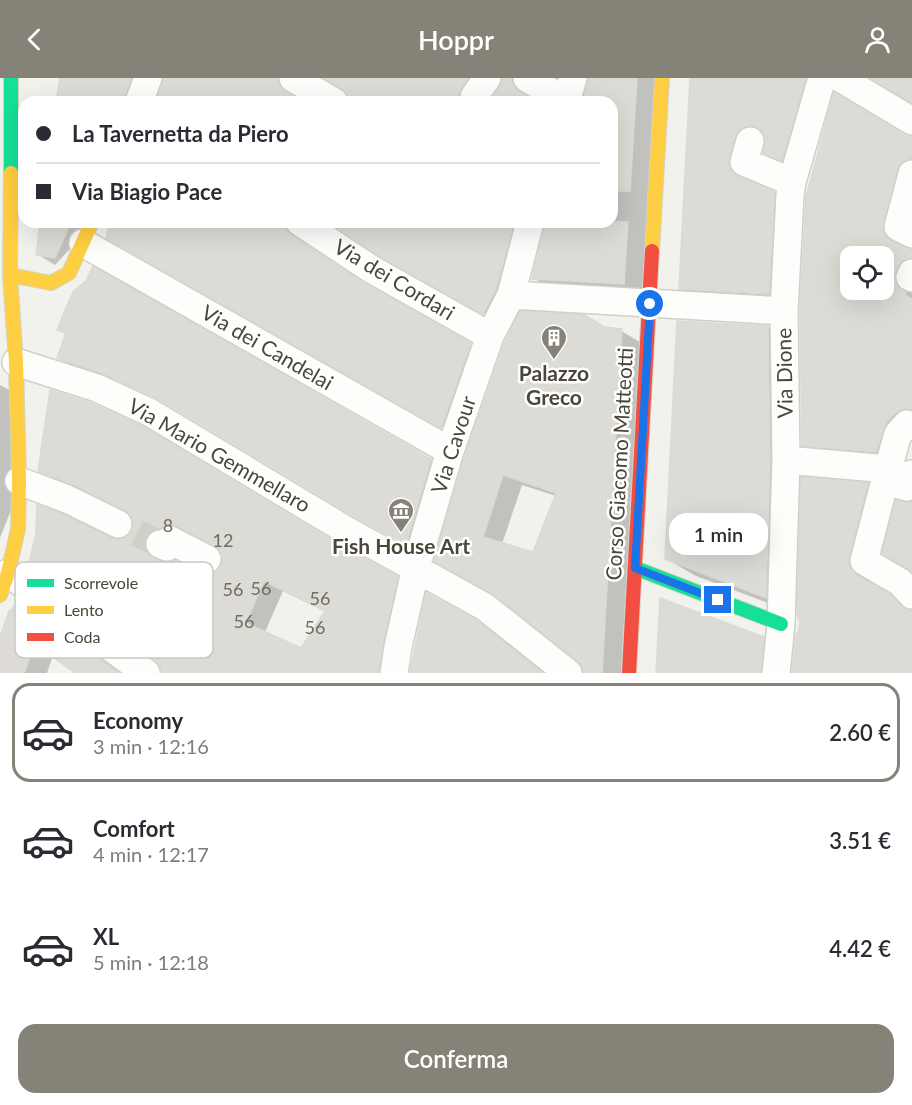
<!DOCTYPE html>
<html lang="it">
<meta charset="utf-8">
<style>
body{margin:0;font-family:Lato,sans-serif;background:#f2f2f3;color:#2b2b33;height:100vh;display:flex;flex-direction:column;font-size:22px;white-space:nowrap}
*{box-sizing:border-box;margin:0}
p{font-size:20px;color:#7c7c81}
.icon{flex:none;width:33px;height:33px;fill:none;stroke:currentColor;stroke-width:2;stroke-linecap:round;stroke-linejoin:round}
.map{position:relative;height:595px;overflow:hidden}
.panel{display:flex;flex-direction:column;background:#fff;flex:1}
.panel>*{flex:none}
.top-card{position:absolute;left:18px;top:18px;width:600px;height:132px;border-radius:18px;box-shadow:0 6px 24px #0002;display:grid;align-content:center;height:132px;padding:0 18px;background:#fff}
.tools{position:absolute;left:840px;top:168px;display:grid;gap:12px}
.tools a{display:grid;place-items:center;width:54px;height:54px;border-radius:12px;background:#fff;box-shadow:0 6px 24px #0002;font-size:30px}
.end{position:absolute;width:27px;height:27px;margin:-14px;border:8px solid #1a73e8;background:#fff;box-shadow:0 0 0 3px #fff}
.from{border-radius:50%}
.bubble{position:absolute;height:42px;border-radius:18px;background:#fff;box-shadow:0 6px 24px #0002;font-size:20px;font-weight:600;line-height:42px;text-align:center}
.top-card b{display:flex;align-items:center;gap:21px;height:57px;font-size:22px}
.top-card b+b{border-top:2px solid #e1e1e2}
.top-card i{width:15px;height:15px;background:#2b2b33}
ul{padding:10px 0 0;list-style:none}
li{display:flex;align-items:center;gap:18px;height:99px;margin:0 12px 9px;padding:0 6px;border:3px solid transparent;border-radius:18px}
li div{flex:1}
li b{display:block;font-size:22px}
li em{font-style:normal;font-weight:600}
li.active{border-color:#858377}
li>.icon{width:54px;height:54px;stroke-width:1.5}
.primary-button{display:flex;gap:12px;margin-top:auto;padding:12px 18px}
.primary-button a{flex:1;height:69px;border-radius:18px;background:#858377;color:#fff;font-size:24px;font-weight:600;line-height:69px;text-align:center}
header{display:flex;justify-content:space-between;align-items:center;height:78px;padding:0 18px;background:#858377;color:#fff;font-size:27px;font-weight:600}
.map>svg:first-child{display:block}
</style>
<header><svg class="icon" aria-label="back" viewBox="0 0 24 24"><path d="M15 5l-7 7 7 7"/></svg>Hoppr<svg class="icon" aria-label="person" viewBox="0 0 24 24"><circle cx="12" cy="8" r="4"/><path d="M4 21q1-7 8-7t8 7"/></svg></header>
<div class="map">
<svg width="912" height="595" viewBox="0 0 912 595">
<rect width="100%" height="100%" fill="#f2f2ed"/>
<!-- shadow -->
<path fill="#0003" fill-rule="evenodd" d="M 61,0 L 155,0 L 144,24 L 58,24 Z
M 165,0 L 300,0 L 295,12 L 298,20 L 301,24 L 157,24 Z
M 327,0 L 494,0 L 478,24 L 351,24 L 349,15 Z
M 504,0 L 534,0 L 529,10 L 531,19 L 535,24 L 491,24 L 501,10 Z
M 590,0 L 656,0 L 642,215 L 551,210 L 533,200 L 547,144 L 612,144 L 612,24 L 583,24 Z
M 692,0 L 830,0 L 784,85 L 765,74 L 767,57 L 757,63 L 747,100 L 749,104 L 793,126 L 788,226 L 699,221 L 681,210 Z
M 835,17 L 910,62 L 912,60 L 912,115 L 901,165 L 907,172 L 912,173 L 912,349 L 895,384 L 822,378 L 803,367 L 801,233 L 809,108 ZM 850,178 L 884,178 L 884,212 L 850,212 Z
M 42,144 L 95,144 L 55,187 L 37,176 Z
M 111,144 L 307,144 L 302,155 L 304,163 L 310,169 L 379,215 L 488,277 L 460,359 L 107,159 Z
M 331,144 L 537,144 L 502,245 L 380,176 Z
M 93,191 L 445,390 L 421,474 L 355,437 L 171,327 L 120,303 L 73,288 L 58,280 L 67,256 L 59,252 Z
M 768,249 L 797,266 L 795,535 L 696,498 L 667,481 Z
M 605,251 L 621,253 L 640,264 L 621,595 L 585,595 L 579,582 L 497,517 L 436,482 ZM 522,407 L 556,418 L 534,476 L 502,466 Z
M 0,307 L 13,314 L 18,414 L 0,460 Z
M 40,392 L 347,472 L 416,511 L 398,595 L 290,595 L 111,462 L 120,463 L 128,460 L 133,454 L 135,445 L 130,434 L 94,417 L 58,403 ZM 189,456 L 197,458 L 218,469 L 224,480 L 222,489 L 216,496 L 208,498 L 199,496 L 165,486 L 163,480 L 170,463 ZM 283,513 L 327,534 L 301,574 L 265,554 Z
M 868,407 L 886,417 L 867,490 L 868,502 L 875,509 L 912,532 L 912,595 L 793,595 Z
M 427,517 L 495,555 L 546,595 L 410,595 Z
M 19,524 L 37,534 L 121,595 L 78,595 L 53,577 L 47,595 L 0,595 L 0,564 Z
M 763,561 L 782,572 L 780,595 L 658,595 Z"/>
<!-- building -->
<path fill="#dcdbd5" stroke="#dbdad2" stroke-width="1.5" fill-rule="evenodd" d="M 60,0 L 131,0 L 124,24 L 56,24 Z
M 163,0 L 277,0 L 279,7 L 285,13 L 303,24 L 156,24 Z
M 324,0 L 468,0 L 461,11 L 458,17 L 459,24 L 350,24 L 348,17 L 342,11 Z
M 503,0 L 511,0 L 513,7 L 519,13 L 537,24 L 490,24 L 500,9 Z
M 588,0 L 637,0 L 630,113 L 612,113 L 612,24 L 582,24 Z
M 690,0 L 806,0 L 782,83 L 763,75 L 765,59 L 761,52 L 754,48 L 746,48 L 739,52 L 729,80 L 729,88 L 732,94 L 775,114 L 769,216 L 679,211 Z
M 871,0 L 912,0 L 912,25 Z
M 834,15 L 904,57 L 912,59 L 912,81 L 901,85 L 897,92 L 883,152 L 885,158 L 891,163 L 912,172 L 912,179 L 903,182 L 898,188 L 894,199 L 897,208 L 906,214 L 905,217 L 912,221 L 912,331 L 903,331 L 895,335 L 886,345 L 876,374 L 802,368 L 800,233 L 806,119 ZM 850,178 L 884,178 L 884,212 L 850,212 Z
M 40,144 L 71,144 L 55,180 L 36,177 Z
M 110,144 L 284,144 L 286,152 L 291,157 L 362,204 L 471,265 L 441,350 L 106,160 Z
M 329,144 L 514,144 L 496,211 L 483,236 L 379,178 Z
M 545,144 L 628,144 L 624,206 L 532,201 Z
M 93,188 L 431,381 L 406,467 L 354,438 L 157,320 L 104,296 L 57,280 L 66,255 L 57,252 L 65,232 L 73,214 L 86,203 Z
M 520,233 L 585,237 L 604,249 L 622,251 L 602,595 L 583,595 L 582,589 L 578,583 L 495,517 L 434,483 L 465,378 L 505,264 ZM 503,397 L 556,415 L 533,474 L 483,459 Z
M 677,243 L 768,248 L 770,382 L 766,520 L 665,481 Z
M 50,312 L 91,325 L 142,348 L 338,466 L 398,499 L 383,566 L 379,595 L 161,595 L 160,588 L 155,582 L 28,490 L 36,455 L 37,427 L 61,435 L 112,460 L 120,462 L 127,459 L 132,453 L 134,446 L 131,438 L 125,432 L 74,407 L 38,393 ZM 169,446 L 177,448 L 214,467 L 220,472 L 223,481 L 221,489 L 216,494 L 208,497 L 200,495 L 175,482 L 168,485 L 161,484 L 148,476 L 145,468 L 146,459 L 151,453 ZM 264,503 L 325,533 L 301,570 L 246,545 Z
M 801,399 L 868,405 L 849,479 L 849,488 L 856,497 L 890,516 L 901,528 L 912,532 L 912,595 L 792,595 L 796,557 L 799,552 L 800,544 L 797,537 Z
M 896,422 L 912,424 L 912,494 L 882,475 Z
M 426,515 L 476,542 L 543,595 L 410,595 Z
M 660,520 L 764,559 L 761,595 L 656,595 Z
M 18,522 L 119,595 L 75,595 L 35,566 L 24,595 L 0,595 L 0,559 L 9,533 L 12,531 Z"/>
<g fill="none" stroke-linecap="round" stroke-linejoin="round">
<!-- street-tunnel -->
<path stroke="#d0d0c9" stroke-width="27" stroke-dasharray="27 14" stroke-linecap="butt" d="M 137,455 L 160,466"/>
<defs>
<path id="street" d="M 293,0 L 334,24
M 527,0 L 566,23
M 840,0 L 912,43
M 474,19 L 487,0
M 139,24 L 148,0
M 566,24 L 573,0
M 750,63 L 744,84 L 792,104
M 912,96 L 898,149 L 912,156
M 300,144 L 371,191 L 490,258
M 83,165 L 450,373
M 912,195 L 910,199 L 912,200
M 511,217 L 784,233
M 16,284 L 97,310 L 149,334 L 346,452 L 485,529 L 568,595
M 786,382 L 888,391 L 898,356 L 907,346 L 912,348
M 888,391 L 864,483 L 900,504 L 912,517
M 19,403 L 67,421 L 118,446
M 885,403 L 907,409 L 911,396
M 160,466 L 167,469 L 170,462 L 207,481
M 8,495 L 146,595
M 394,595 L 398,569 L 416,489 L 450,373 L 490,258 L 511,217 L 530,144
M 776,595 L 781,546 L 786,382 L 784,233 L 790,117 L 792,104 L 822,0"/>
<path id="fast" d="M 11,95 L 11,0
M 635,490 L 781,546"/>
<path id="slow" d="M 652,173 L 662,0
M 10,197 L 51,205 L 69,195 L 92,144
M 0,517 L 8,495 L 18,451 L 19,403 L 16,284 L 10,197 L 11,95"/>
<path id="jam" d="M 629,595 L 652,173"/>
</defs>
<!-- street casing -->
<use href="#street" stroke="#d0d0ca" stroke-width="30"/>
<!-- fast casing -->
<use href="#fast" stroke="#d3d2c5" stroke-width="16"/>
<!-- slow casing -->
<use href="#slow" stroke="#d3d2c5" stroke-width="16"/>
<!-- jam casing -->
<use href="#jam" stroke="#d3d2c5" stroke-width="16"/>
<!-- street -->
<use href="#street" stroke="#fdfdfc" stroke-width="27"/>
<!-- fast -->
<use href="#fast" stroke="#16e098" stroke-width="14"/>
<!-- slow -->
<use href="#slow" stroke="#ffcf43" stroke-width="14"/>
<!-- jam -->
<use href="#jam" stroke="#f24e42" stroke-width="14"/>
</g>
<g fill="none" stroke-linecap="round" stroke-linejoin="round">
<!-- route -->
<path stroke="#1a73e8" stroke-width="8" d="M 650,226 L 635,490 L 718,522"/>
</g>
<!-- icons -->
<defs>
<symbol id="building-pin" viewBox="-11 -11 22 30"><path d="M0 17L-7.5 6A9.5 9.5 0 1 1 7.5 6Z" fill="#858377" stroke="#fff"/><path d="M-4-6H4V6H1V3H-1V6H-4ZM-2.5-4.3h1.7v1.8h-1.7ZM.8-4.3h1.7v1.8H.8ZM-2.5-1h1.7V.8h-1.7ZM.8-1h1.7V.8H.8Z" fill="#fff"/></symbol>
<symbol id="museum-pin" viewBox="-11 -11 22 30"><path d="M0 17L-7.5 6A9.5 9.5 0 1 1 7.5 6Z" fill="#858377" stroke="#fff"/><path d="M0-6L6-3V-2H-6V-3ZM-5-1h2V3h-2ZM-1-1h2V3h-2ZM3-1h2V3H3ZM-6 4H6V6H-6Z" fill="#fff"/></symbol>
</defs>
<g fill-rule="evenodd">
<use href="#building-pin" x="539" y="245" width="30" height="40"/>
<use href="#museum-pin" x="386" y="418" width="30" height="40"/>
</g>
<g text-anchor="middle" stroke-width="5" stroke-linejoin="round" paint-order="stroke">
<!-- number labels -->
<g font-size="18" fill="#6f6d60">
<text x="168" y="454">8</text>
<text x="223" y="469">12</text>
<text x="261" y="517">56</text>
<text x="233" y="518">56</text>
<text x="320" y="527">56</text>
<text x="244" y="550">56</text>
<text x="315" y="556">56</text>
</g>
<!-- street labels -->
<g font-size="21" fill="#4a4738" stroke="#fff">
<text transform="translate(394 202) rotate(31)" y="7">Via dei Cordari</text>
<text transform="translate(267 270) rotate(30)" y="7">Via dei Candelai</text>
<text transform="translate(785 295) rotate(-91)" y="7">Via Dione</text>
<text transform="translate(454 367) rotate(-72)" y="7">Via Cavour</text>
<text transform="translate(219 378) rotate(30)" y="7">Via Mario Gemmellaro</text>
<text transform="translate(620 386) rotate(-87)" y="7">Corso Giacomo Matteotti</text>
</g>
<!-- poi labels -->
<g font-size="21" font-weight="bold" fill="#4a4738" stroke="#fff">
<text x="554" y="303">Palazzo<tspan x="554" dy="24">Greco</tspan></text>
<text x="401" y="476">Fish House Art</text>
</g>
</g>
<!-- legend -->
<rect x="15" y="484" width="198" height="96" rx="9" fill="#fff" stroke="#c9c8c3" stroke-width="1.5"/>
<rect x="27" y="501" width="27" height="8" fill="#16e098"/>
<rect x="27" y="528" width="27" height="8" fill="#ffcf43"/>
<rect x="27" y="555" width="27" height="8" fill="#f24e42"/>
<g font-size="16" fill="#4a4738">
<text x="64" y="511">Scorrevole</text>
<text x="64" y="538">Lento</text>
<text x="64" y="565">Coda</text>
</g>
</svg>
<div class="tools">
<a><svg class="icon" aria-label="locate" viewBox="0 0 24 24"><circle cx="12" cy="12" r="6"/><path d="M12 2v4M12 18v4M2 12h4M18 12h4"/></svg></a>
</div>
<i class="end from" style="left:650px;top:226px"></i>
<i class="end" style="left:718px;top:522px"></i>
<div class="bubble" style="left:669px;top:435px;width:99px">1 min</div>
<div class="top-card">
<b><i class="from"></i>La Tavernetta da Piero</b>
<b><i></i>Via Biagio Pace</b>
</div>
</div>
<section class="panel">
<ul>
<li class="active"><svg class="icon" aria-label="car" viewBox="0 0 24 24"><path d="M5 17H2v-5l4-1 3-4h7l3 4 3 1v5h-3M9 17h6M6 11h13"/><circle cx="7" cy="17" r="2"/><circle cx="17" cy="17" r="2"/></svg><div><b>Economy</b><p>3 min · 12:16</p></div><em>2.60 €</em></li>
<li><svg class="icon" aria-label="car" viewBox="0 0 24 24"><path d="M5 17H2v-5l4-1 3-4h7l3 4 3 1v5h-3M9 17h6M6 11h13"/><circle cx="7" cy="17" r="2"/><circle cx="17" cy="17" r="2"/></svg><div><b>Comfort</b><p>4 min · 12:17</p></div><em>3.51 €</em></li>
<li><svg class="icon" aria-label="car" viewBox="0 0 24 24"><path d="M5 17H2v-5l4-1 3-4h7l3 4 3 1v5h-3M9 17h6M6 11h13"/><circle cx="7" cy="17" r="2"/><circle cx="17" cy="17" r="2"/></svg><div><b>XL</b><p>5 min · 12:18</p></div><em>4.42 €</em></li>
</ul>
<div class="primary-button"><a>Conferma</a></div>
</section>
